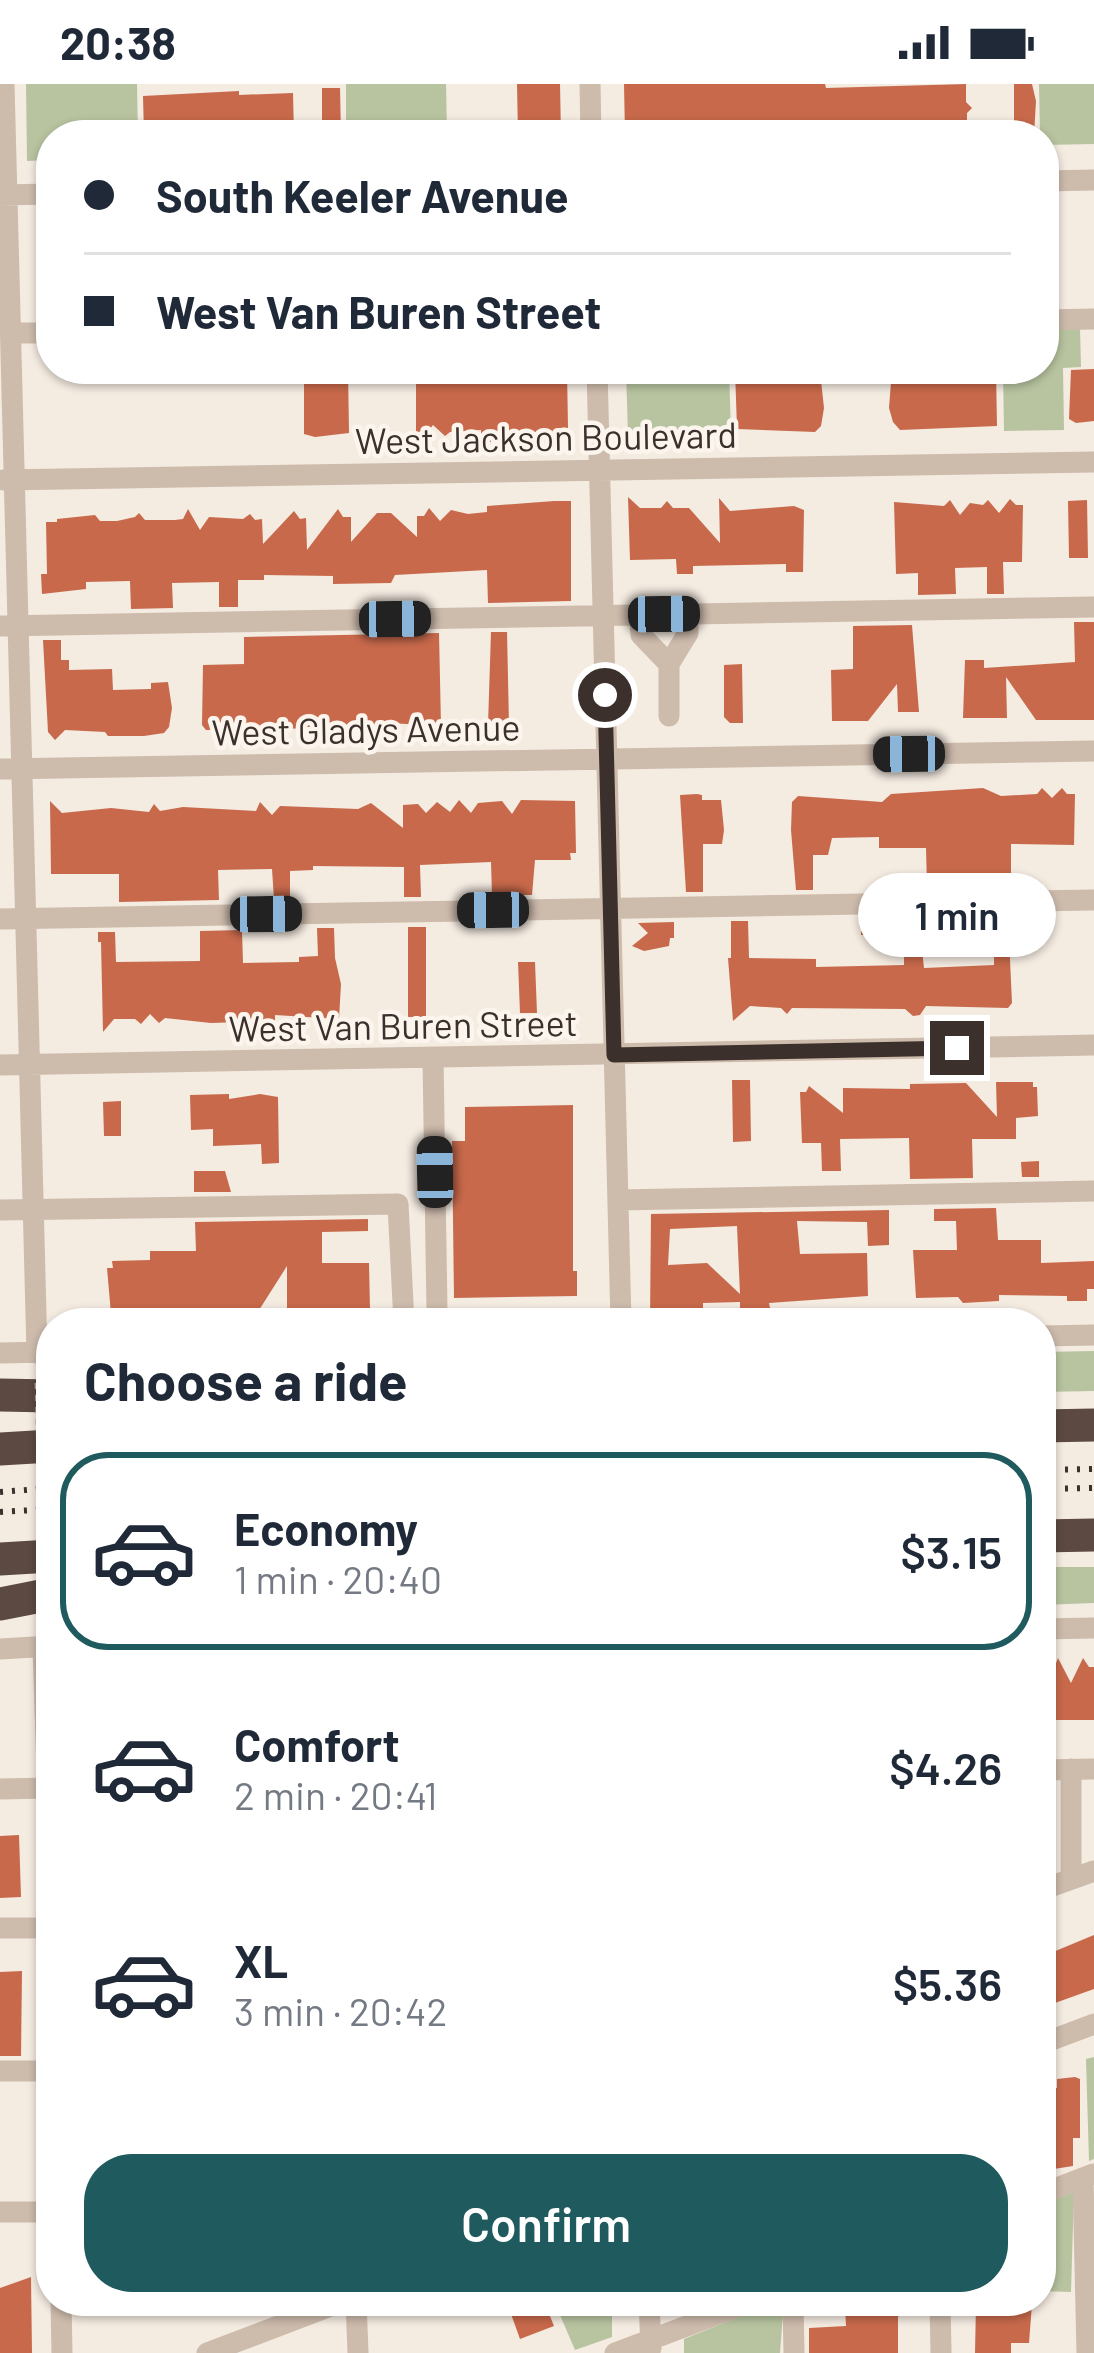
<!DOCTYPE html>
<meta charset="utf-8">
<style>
body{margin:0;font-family:Barlow,sans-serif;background:#f6f6f7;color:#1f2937;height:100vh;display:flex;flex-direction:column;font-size:45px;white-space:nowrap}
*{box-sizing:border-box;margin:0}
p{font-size:39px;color:#747a83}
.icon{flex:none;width:66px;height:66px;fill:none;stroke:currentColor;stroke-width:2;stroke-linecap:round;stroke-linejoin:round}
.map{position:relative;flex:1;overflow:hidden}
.panel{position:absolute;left:36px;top:1224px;width:1020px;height:1008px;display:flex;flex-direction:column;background:#fff;border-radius:48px;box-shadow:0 3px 9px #0004}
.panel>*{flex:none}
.hud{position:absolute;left:36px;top:36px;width:1023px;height:264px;border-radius:48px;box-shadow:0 3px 9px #0004;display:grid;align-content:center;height:264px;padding:0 48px;background:#fff}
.end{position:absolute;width:54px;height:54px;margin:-27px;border:15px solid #3b302b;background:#fff;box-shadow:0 0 0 6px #fff}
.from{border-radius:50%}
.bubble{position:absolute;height:84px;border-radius:42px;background:#fff;box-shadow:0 3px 9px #0004;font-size:39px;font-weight:600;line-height:84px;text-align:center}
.car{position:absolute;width:36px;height:72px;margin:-36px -18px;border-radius:15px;box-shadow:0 0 9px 3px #0007;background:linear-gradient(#222 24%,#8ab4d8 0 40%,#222 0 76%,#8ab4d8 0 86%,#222 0)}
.hud b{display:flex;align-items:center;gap:42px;height:114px;font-size:45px}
.hud b+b{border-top:3px solid #e0e1e3}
.hud i{width:30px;height:30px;background:#1f2937}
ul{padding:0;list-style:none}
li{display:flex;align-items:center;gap:36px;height:198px;margin:0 24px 18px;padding:0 24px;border:6px solid transparent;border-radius:48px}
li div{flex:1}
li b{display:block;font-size:45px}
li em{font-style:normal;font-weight:600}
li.active{border-color:#1f5a5e}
li>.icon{width:108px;height:108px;stroke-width:1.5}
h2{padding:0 48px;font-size:54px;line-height:144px}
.cta{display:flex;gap:24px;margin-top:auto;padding:24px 48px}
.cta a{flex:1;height:138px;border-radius:48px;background:#1f5a5e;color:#fff;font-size:48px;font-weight:600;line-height:138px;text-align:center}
.status{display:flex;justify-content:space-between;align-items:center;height:84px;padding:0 60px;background:#fff;direction:ltr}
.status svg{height:33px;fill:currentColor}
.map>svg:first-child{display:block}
</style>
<div class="status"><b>20:38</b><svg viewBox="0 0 49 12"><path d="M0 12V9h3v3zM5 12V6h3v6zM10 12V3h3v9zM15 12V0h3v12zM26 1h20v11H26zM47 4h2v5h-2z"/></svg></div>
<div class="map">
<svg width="1094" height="2269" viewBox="0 0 1094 2269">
<rect width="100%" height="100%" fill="#f4ebe1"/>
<!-- green -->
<path fill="#b8c4a0" d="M 26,0 L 137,0 L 138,51 L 51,51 L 51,76 L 27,77 Z
M 346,0 L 446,0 L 447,51 L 346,51 Z
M 1039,0 L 1094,0 L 1094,60 L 1044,61 L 1044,51 L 1040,51 Z
M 1080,244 L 1081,283 L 1063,284 L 1064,346 L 1004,347 L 1003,285 L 1044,285 L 1044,245 Z
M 626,285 L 729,285 L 731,350 L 628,352 Z
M 1094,1267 L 1094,1307 L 1041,1308 L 1041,1268 Z
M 1041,1483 L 1094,1483 L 1094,1519 L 1041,1521 Z
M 1094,1973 L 1094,2075 L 1089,2077 L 1086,1975 Z
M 1074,2108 L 1071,2208 L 1041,2207 L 1041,2121 Z
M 554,2217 L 612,2217 L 612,2253 L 575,2266 Z
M 779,2217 L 784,2217 L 780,2269 L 684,2269 L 684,2255 Z"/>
<!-- building -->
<path fill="#c8694b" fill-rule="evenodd" d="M 517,0 L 560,0 L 561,51 L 518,51 Z
M 624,0 L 825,0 L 826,4 L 966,0 L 966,18 L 972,24 L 967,29 L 967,51 L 625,51 Z
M 1014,0 L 1032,0 L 1036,17 L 1034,51 L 1014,51 Z
M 322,4 L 340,4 L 341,51 L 322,51 Z
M 239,7 L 239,11 L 293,9 L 294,51 L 144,51 L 143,12 Z
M 348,285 L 349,349 L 315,353 L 304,350 L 304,287 Z
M 498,285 L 567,285 L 568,344 L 562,351 L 524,350 L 518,351 L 519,357 L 488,358 L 488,351 L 481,351 L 481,346 L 450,348 L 445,352 L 433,341 L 416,363 L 416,293 L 435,292 L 435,300 L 483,299 L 483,288 Z
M 735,285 L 820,287 L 824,324 L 821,342 L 815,348 L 737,345 Z
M 892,285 L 996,286 L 997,342 L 900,346 L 893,338 L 889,324 Z
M 1094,285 L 1094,337 L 1076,339 L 1069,335 L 1071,286 Z
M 628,413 L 640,424 L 661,424 L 667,417 L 673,424 L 689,424 L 720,459 L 719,414 L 730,427 L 794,422 L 804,426 L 803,488 L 786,488 L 786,480 L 693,482 L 693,490 L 677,490 L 676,475 L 630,476 Z
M 1010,415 L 1016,421 L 1023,421 L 1022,478 L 1003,478 L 1004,510 L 987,510 L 987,483 L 955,484 L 956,510 L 918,511 L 918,489 L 896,490 L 894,418 L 944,422 L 950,416 L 960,431 L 970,419 L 983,421 L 988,416 L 999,429 Z
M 1087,416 L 1088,474 L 1069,474 L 1068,417 Z
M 554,417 L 571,417 L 571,517 L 488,519 L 487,486 L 395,491 L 391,499 L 333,500 L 333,492 L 264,491 L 264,496 L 238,496 L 238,523 L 219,523 L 219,498 L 172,499 L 173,524 L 131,525 L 130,497 L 86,498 L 86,505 L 42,510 L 41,490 L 47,490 L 46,438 L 57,438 L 57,435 L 95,431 L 100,437 L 117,437 L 135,433 L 139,429 L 145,436 L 175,436 L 183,435 L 188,425 L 200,446 L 209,433 L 243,435 L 250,430 L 255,436 L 262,435 L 263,460 L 294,427 L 300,435 L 306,434 L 307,466 L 338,425 L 343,433 L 351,433 L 351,458 L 377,429 L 391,429 L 417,453 L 417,432 L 424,432 L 429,424 L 440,437 L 451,426 L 468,430 L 487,428 L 487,422 Z
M 1074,538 L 1094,538 L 1094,636 L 1036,636 L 1006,593 L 1007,634 L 963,634 L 965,576 L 984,576 L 984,584 L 1075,578 Z
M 912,541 L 919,628 L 898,628 L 897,600 L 868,637 L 832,637 L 831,586 L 853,585 L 853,542 Z
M 491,548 L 507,548 L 509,641 L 488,641 Z
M 439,549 L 441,642 L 389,639 L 386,643 L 206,646 L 202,641 L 203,581 L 244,580 L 244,553 Z
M 43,556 L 61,556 L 61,576 L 69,576 L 69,586 L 112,585 L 113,606 L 151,605 L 151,599 L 168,598 L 172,624 L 169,643 L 164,649 L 144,652 L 108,652 L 105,648 L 65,646 L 55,656 L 48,648 Z
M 742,580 L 743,639 L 730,639 L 724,633 L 724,581 Z
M 983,704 L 1001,712 L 1037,710 L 1042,704 L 1052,714 L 1062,704 L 1067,710 L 1075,710 L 1074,761 L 1011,760 L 1011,802 L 927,804 L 926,764 L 879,764 L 879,753 L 832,754 L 828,771 L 813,771 L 813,806 L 796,806 L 791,746 L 792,718 L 798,712 L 882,718 L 891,710 Z
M 697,710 L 702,711 L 702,716 L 721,716 L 724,746 L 722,760 L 703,760 L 703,808 L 686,808 L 680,711 Z
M 459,716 L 471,729 L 478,719 L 502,717 L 512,730 L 521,716 L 575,717 L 576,769 L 570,769 L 571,776 L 535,776 L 532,811 L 492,811 L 491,778 L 420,781 L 421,813 L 404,813 L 404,783 L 313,782 L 313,786 L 290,787 L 290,815 L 274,815 L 272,785 L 218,786 L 219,816 L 119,818 L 119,790 L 51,790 L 50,717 L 62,729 L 111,724 L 149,728 L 154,720 L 160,727 L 183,723 L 256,727 L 260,718 L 272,731 L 280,722 L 358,725 L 371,719 L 403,744 L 403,721 L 418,720 L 426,729 L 437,718 L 450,728 Z
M 1008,832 L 1012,919 L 1008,924 L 926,922 L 920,931 L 913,932 L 905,925 L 792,924 L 787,930 L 781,924 L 750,922 L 733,937 L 728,874 L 731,874 L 731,837 L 748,837 L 749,874 L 816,875 L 816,883 L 904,881 L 904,866 L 922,866 L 924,884 L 994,881 L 994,846 L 969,846 L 969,833 Z
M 861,835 L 879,835 L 880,851 L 861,851 Z
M 674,838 L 674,854 L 670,854 L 669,862 L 644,867 L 632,862 L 648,849 L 638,839 Z
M 408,843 L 426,843 L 426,933 L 408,933 Z
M 317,844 L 334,844 L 335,874 L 341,900 L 339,935 L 275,931 L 275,937 L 211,939 L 165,934 L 159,939 L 150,930 L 141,940 L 135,935 L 114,935 L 103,948 L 101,858 L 98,858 L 98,848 L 115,848 L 116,878 L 200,877 L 200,847 L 242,846 L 243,879 L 299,878 L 299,873 L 318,872 Z
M 518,878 L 535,878 L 537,929 L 520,929 Z
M 732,996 L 750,996 L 751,1057 L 733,1058 Z
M 996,998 L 1033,998 L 1033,1003 L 1037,1003 L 1038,1032 L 1016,1034 L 1016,1055 L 972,1055 L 973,1094 L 910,1095 L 909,1054 L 840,1055 L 841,1087 L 822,1087 L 821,1059 L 802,1059 L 800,1008 L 806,1008 L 809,1002 L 843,1029 L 843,1004 L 910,1005 L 910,1000 L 966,999 L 997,1033 Z
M 229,1010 L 229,1015 L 260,1010 L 278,1013 L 279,1079 L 262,1080 L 261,1060 L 213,1062 L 213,1045 L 191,1046 L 190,1011 Z
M 121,1017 L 121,1052 L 104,1052 L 103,1018 Z
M 573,1021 L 573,1187 L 577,1187 L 577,1212 L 454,1214 L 452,1057 L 465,1057 L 465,1023 Z
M 1039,1077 L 1039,1093 L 1022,1093 L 1021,1078 Z
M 194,1087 L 225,1087 L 231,1108 L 194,1108 Z
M 996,1124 L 998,1156 L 1041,1156 L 1041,1179 L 1094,1177 L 1094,1205 L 1087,1205 L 1087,1217 L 1067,1217 L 1067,1212 L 999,1211 L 999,1217 L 963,1219 L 958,1213 L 916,1214 L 913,1166 L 957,1166 L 956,1137 L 934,1137 L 934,1125 Z
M 889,1126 L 889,1161 L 868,1162 L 867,1138 L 797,1137 L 800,1170 L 867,1169 L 868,1212 L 769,1219 L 770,1224 L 740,1224 L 740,1218 L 703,1219 L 703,1224 L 662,1225 L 650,1238 L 651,1130 ZM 737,1142 L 740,1210 L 707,1179 L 668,1181 L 670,1145 Z
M 368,1135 L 368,1147 L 322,1148 L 322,1179 L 369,1179 L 370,1225 L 349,1225 L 349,1231 L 293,1232 L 287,1226 L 287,1182 L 254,1234 L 249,1228 L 233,1228 L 169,1232 L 169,1237 L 116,1237 L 111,1230 L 107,1184 L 113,1184 L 112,1177 L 150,1176 L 150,1167 L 196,1167 L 195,1138 Z
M 1058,1574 L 1071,1599 L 1083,1574 L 1089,1583 L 1094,1583 L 1094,1636 L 1041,1636 L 1041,1583 L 1054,1584 Z
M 1056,1726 L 1056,1785 L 1043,1786 L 1041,1727 Z
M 19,1751 L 21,1813 L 0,1814 L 0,1752 Z
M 1094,1851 L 1094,1905 L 1041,1924 L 1041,1873 Z
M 22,1887 L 21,1972 L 0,1972 L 0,1888 Z
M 1075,1993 L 1080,1995 L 1080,2054 L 1073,2054 L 1073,2082 L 1041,2087 L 1041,2004 L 1057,2004 L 1057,1995 Z
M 31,2193 L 32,2269 L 0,2269 L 0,2204 Z
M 484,2217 L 544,2217 L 554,2242 L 520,2255 L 511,2230 Z
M 1003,2219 L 1032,2220 L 1029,2259 L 1011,2259 L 1011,2269 L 975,2269 L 976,2220 Z
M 904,2222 L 898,2233 L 898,2269 L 809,2269 L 809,2244 L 846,2242 L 845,2223 Z"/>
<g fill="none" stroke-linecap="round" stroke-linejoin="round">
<!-- minor -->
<path stroke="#cdbbac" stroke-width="21" d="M 4,0 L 37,1269
M 590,0 L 591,51
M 1044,97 L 1094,96
M 0,111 L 51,110
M 1044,236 L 1094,235
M 10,249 L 51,249
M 597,285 L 621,1239
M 3,396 L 1094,378
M 639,531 L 641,551 L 669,580 L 688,549 L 688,530
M 0,542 L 1094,523
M 669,580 L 669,632
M 0,685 L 1094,667
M 0,835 L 1094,816
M 433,974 L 437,1227
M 0,981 L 1094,961
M 618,1116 L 1094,1107
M 0,1126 L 398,1120 L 404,1239
M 1041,1252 L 1094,1251
M 0,1269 L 50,1268
M 1041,1545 L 1094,1544
M 43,1563 L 51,1812
M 0,1565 L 51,1562
M 1071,1685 L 1071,1795
M 1041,1686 L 1094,1685
M 0,1705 L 49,1704
M 1041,1806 L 1094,1787
M 0,1844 L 51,1844
M 1041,1960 L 1094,1940
M 0,1987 L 51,1987
M 1083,2094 L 1087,2269
M 1041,2110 L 1093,2090
M 0,2128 L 51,2128
M 61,2217 L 62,2269
M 356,2217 L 358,2269
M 649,2217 L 651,2264
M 793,2217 L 794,2269
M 940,2217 L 941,2269
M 207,2269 L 344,2217
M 615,2269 L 753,2217"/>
<!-- highway -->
<path stroke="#5c4a42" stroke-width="33" d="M 0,1311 L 51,1312
M 1041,1342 L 1094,1341
M 0,1365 L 51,1362
M 1041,1452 L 1094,1451
M 0,1475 L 51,1472
M 0,1520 L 51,1510"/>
<!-- rail -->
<path stroke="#3b302b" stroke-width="6" stroke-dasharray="3 9" stroke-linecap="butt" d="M 1041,1386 L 1094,1385
M 1041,1405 L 1094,1404
M 0,1408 L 51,1404
M 0,1428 L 51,1425"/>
<!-- path-bridge -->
<path stroke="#b9a596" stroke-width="3" stroke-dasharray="6 6" stroke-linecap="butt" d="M 36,1299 L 42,1526"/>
</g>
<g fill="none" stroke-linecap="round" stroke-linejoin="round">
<!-- route -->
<path stroke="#3b302b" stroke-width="15" d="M 605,611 L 614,971 L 957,964"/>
</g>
<g text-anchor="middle" stroke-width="9" stroke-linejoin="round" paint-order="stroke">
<!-- street labels -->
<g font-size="36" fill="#3b302b" stroke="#fbf5ee">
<text transform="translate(546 354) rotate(-1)" y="13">West Jackson Boulevard</text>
<text transform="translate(366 646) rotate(-1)" y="13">West Gladys Avenue</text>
<text transform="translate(403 942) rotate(-1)" y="13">West Van Buren Street</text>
</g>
</g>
</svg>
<i class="end from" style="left:605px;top:611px"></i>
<i class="end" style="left:957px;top:964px"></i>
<div class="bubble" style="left:858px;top:789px;width:198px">1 min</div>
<i class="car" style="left:664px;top:530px;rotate:89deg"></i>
<i class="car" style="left:395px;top:535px;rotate:89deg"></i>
<i class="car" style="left:909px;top:670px;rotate:269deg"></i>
<i class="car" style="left:493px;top:826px;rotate:269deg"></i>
<i class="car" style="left:266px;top:830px;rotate:89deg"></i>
<i class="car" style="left:435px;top:1088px;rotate:359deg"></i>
<div class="hud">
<b><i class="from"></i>South Keeler Avenue</b>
<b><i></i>West Van Buren Street</b>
</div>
<section class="panel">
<h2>Choose a ride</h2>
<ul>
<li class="active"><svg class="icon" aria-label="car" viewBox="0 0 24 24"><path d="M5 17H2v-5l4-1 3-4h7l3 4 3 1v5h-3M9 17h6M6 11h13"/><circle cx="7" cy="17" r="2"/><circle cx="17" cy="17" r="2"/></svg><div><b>Economy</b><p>1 min · 20:40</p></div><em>$3.15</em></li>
<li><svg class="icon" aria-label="car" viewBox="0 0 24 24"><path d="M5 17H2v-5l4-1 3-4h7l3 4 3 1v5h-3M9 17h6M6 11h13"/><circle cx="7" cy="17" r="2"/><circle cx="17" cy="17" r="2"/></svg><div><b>Comfort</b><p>2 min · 20:41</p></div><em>$4.26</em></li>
<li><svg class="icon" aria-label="car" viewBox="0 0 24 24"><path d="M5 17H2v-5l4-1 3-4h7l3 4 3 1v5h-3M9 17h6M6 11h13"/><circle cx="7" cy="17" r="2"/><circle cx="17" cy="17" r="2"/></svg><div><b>XL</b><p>3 min · 20:42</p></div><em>$5.36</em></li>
</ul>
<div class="cta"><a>Confirm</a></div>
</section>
</div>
